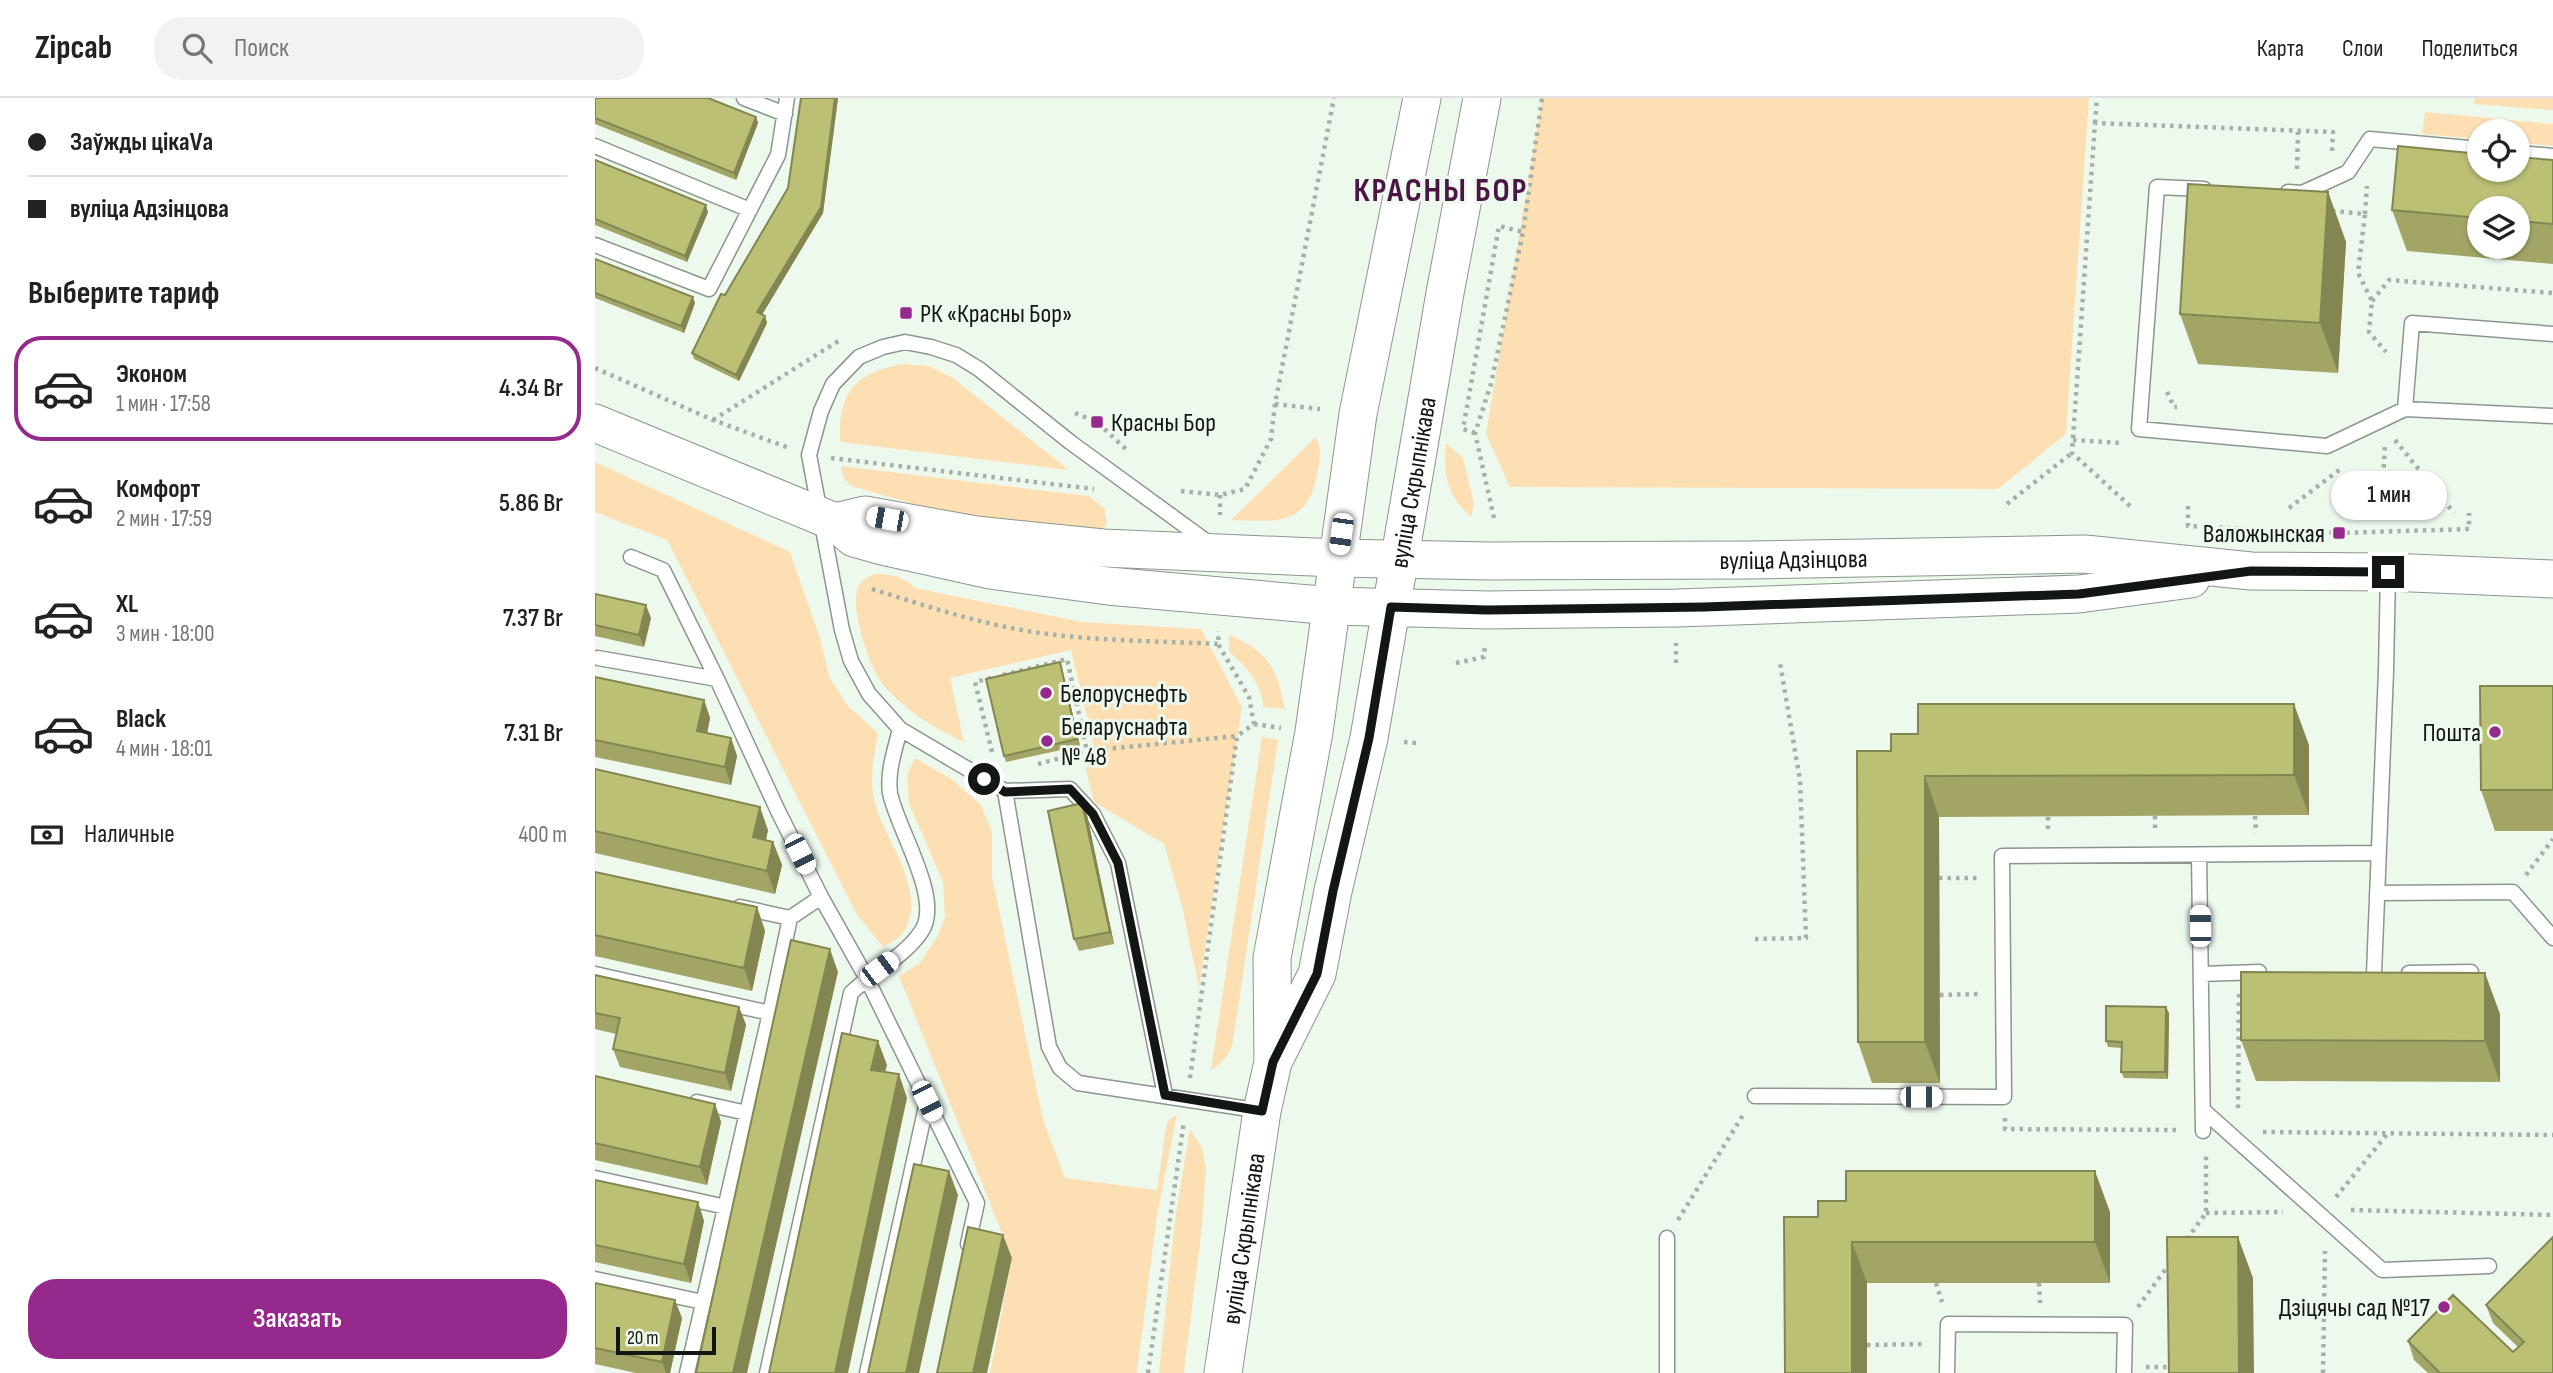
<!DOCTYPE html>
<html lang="ru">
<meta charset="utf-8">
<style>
body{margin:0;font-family:"Sofia Sans Condensed",sans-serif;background:#f2f2f2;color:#222;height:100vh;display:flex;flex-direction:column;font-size:26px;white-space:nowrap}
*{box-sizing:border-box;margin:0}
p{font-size:23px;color:#767676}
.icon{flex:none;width:38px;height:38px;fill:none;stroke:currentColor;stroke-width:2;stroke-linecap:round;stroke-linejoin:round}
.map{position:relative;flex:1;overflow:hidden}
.panel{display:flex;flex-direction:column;background:#fff;width:595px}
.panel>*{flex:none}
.banner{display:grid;align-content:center;height:154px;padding:0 28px;background:#fff}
.tools{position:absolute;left:1872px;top:21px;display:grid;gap:14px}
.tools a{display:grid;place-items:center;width:63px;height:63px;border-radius:50%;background:#fff;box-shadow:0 2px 5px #0004;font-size:35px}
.scale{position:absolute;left:21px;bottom:18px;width:100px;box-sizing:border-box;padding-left:7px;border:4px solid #131713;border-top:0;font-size:19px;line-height:24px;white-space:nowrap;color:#131713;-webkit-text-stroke:5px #eef9ee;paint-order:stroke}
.end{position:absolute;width:32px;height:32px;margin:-16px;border:9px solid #131713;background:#fff;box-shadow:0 0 0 4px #fff}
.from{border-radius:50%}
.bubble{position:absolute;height:49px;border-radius:24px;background:#fff;box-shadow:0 2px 5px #0004;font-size:23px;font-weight:600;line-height:49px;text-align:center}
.car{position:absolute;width:21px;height:42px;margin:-21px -10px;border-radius:9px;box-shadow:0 0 5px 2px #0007;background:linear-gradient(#fff 24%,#345 0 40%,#fff 0 76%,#345 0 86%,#fff 0)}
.banner b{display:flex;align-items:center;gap:24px;height:66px;font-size:26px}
.banner b+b{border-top:2px solid #e0e0e0}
.banner i{width:18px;height:18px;background:#222}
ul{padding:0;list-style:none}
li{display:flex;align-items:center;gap:21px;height:105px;margin:0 14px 10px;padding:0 14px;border:4px solid transparent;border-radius:28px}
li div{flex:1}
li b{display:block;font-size:26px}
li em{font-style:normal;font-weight:600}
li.active{border-color:#952a8c}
li>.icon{width:63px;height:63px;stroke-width:1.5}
h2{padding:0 28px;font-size:32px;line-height:84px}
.pay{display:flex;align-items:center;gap:18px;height:77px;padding:0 28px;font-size:26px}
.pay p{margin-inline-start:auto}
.primary-button{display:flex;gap:14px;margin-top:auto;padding:14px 28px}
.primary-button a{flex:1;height:80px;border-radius:28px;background:#952a8c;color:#fff;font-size:28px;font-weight:600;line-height:80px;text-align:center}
header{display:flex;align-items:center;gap:42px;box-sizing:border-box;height:98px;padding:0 35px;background:#fff;border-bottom:2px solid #e0e0e0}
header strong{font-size:33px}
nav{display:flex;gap:38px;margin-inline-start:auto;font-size:24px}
.search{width:490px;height:63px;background:#f2f2f2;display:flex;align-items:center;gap:18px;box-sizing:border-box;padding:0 24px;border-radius:28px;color:#767676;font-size:26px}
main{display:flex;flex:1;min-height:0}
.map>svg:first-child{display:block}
</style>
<header>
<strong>Zipcab</strong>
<div class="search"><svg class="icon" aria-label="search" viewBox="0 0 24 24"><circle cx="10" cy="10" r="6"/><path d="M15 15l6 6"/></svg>Поиск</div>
<nav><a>Карта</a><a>Слои</a><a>Поделиться</a></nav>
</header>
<main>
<section class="panel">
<div class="banner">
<b><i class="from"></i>Заўжды цікаVа</b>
<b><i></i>вуліца Адзінцова</b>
</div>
<h2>Выберите тариф</h2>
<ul>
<li class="active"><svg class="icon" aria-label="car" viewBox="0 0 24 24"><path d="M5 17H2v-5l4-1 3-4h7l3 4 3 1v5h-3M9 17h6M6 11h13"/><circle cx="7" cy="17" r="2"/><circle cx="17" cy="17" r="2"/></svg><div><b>Эконом</b><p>1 мин · 17:58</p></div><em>4.34 Br</em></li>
<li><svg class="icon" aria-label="car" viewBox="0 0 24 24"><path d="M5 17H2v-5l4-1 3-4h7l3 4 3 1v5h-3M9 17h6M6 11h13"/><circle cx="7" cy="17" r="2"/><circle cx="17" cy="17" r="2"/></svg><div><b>Комфорт</b><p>2 мин · 17:59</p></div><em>5.86 Br</em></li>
<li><svg class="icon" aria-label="car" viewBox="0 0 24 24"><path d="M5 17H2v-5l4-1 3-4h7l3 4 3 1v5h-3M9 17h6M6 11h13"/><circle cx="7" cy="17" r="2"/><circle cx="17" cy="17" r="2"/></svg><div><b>XL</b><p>3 мин · 18:00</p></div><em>7.37 Br</em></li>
<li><svg class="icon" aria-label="car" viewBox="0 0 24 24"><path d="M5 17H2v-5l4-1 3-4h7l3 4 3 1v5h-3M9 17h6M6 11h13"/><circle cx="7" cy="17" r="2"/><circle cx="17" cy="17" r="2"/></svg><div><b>Black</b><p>4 мин · 18:01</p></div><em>7.31 Br</em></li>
</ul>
<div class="pay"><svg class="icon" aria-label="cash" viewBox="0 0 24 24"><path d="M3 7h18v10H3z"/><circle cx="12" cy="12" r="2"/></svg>Наличные<p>400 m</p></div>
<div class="primary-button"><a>Заказать</a></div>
</section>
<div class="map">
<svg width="1958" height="1275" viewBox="0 0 1958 1275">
<rect width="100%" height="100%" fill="#eef9ee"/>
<!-- green -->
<path fill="#fddfb4" d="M 947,0 L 1494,0 L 1471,336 L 1403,391 L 915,389 L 891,336 Z
M 1879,0 L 1958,0 L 1958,12 L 1879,6 Z
M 1830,14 L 1958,26 L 1958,48 L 1923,45 L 1923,33 L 1885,33 L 1885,41 L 1827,36 Z
M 309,266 L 334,268 L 358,280 L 474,372 L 245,344 C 243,294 260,274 309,266 Z
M 721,339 C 728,352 724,362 722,377 C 712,430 679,423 636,422 Z
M 851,345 L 868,360 L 879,406 L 876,419 C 850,395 849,378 851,345 Z
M 0,364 L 195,454 L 225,540 L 234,578 L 252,607 L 283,635 C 279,658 274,682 280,705 C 290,743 337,798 306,837 C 302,842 294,845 288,849 L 261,815 L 72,442 L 0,414 Z
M 246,368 L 494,398 L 510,411 L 512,426 L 505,434 L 353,416 L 256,388 L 248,379 Z
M 279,476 C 295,476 309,478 320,490 L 487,524 L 606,531 L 647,609 L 604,890 L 588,812 L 569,746 L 499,704 L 491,672 L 499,647 L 476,552 L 355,580 L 369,644 C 338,630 313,614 289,588 C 275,572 254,510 263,489 C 266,483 273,479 279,476 Z
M 634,537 C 673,553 682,570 690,611 L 668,609 C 668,586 650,567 634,554 Z
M 667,639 L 683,642 L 638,944 C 634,958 629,964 616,972 Z
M 320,660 L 355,680 L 386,707 L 397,734 L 397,778 L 448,1021 L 470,1080 L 562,1092 L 571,1029 L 573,1023 L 582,1016 L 562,1117 L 542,1275 L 395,1275 L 417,1160 L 304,878 L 325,865 L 341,841 L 350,819 L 348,784 L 314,706 L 312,678 Z
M 595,1031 L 607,1049 L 611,1072 L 607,1128 L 589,1275 L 564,1275 L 580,1122 Z"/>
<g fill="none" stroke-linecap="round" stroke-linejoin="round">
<defs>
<path id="lane" d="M 149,0 L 190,16
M 0,48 L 155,112
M 1923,55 L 1958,58
M 1609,91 L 1562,89 L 1544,331 L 1732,348 L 1810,311 L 1958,318
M 1693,94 L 1707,95 L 1753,74 L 1775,41 L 1885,51
M 0,147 L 114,191 L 183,57 L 192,0
M 1810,311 L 1817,225 L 1958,236
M 36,459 L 68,472 L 122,581 L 183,713 L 226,799 L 271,879 L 382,1105 L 373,1146
M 3,560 L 122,581
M 410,693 L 454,949 L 465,970 L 483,985 L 667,1013
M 1604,757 L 1608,1033
M 1782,795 L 1918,794 L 1958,840
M 145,809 L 195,820
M 1814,875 L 1876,874
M 0,876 L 175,915
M 1606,876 L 1664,874
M 1779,876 L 1791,573 L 1793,475
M 570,997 L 523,765 L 498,716 L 475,691 L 410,693 L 305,631 L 274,596 L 256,563 L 247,532 L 214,357 L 226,313 L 238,286 L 264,259 L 288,249 L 310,244 L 336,249 L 361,257 L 384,271 L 475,344 L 615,446
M 1160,998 L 1409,999 L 1407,758 L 1783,755
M 102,1004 L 152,1015
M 1608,1012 L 1787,1172 L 1894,1168
M 0,1080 L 131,1109
M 0,1181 L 108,1204
M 92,1275 L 175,915 L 195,820 L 226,799
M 172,1275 L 256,895 C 277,874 309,859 326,834 C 349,802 302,731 295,695 C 292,673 300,652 305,631
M 272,1275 L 332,1004
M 1072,1275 L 1072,1140
M 1352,1275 L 1353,1226 L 1530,1227 L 1529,1275"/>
<g id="secondary">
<path d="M 0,325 L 240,424 L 259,440 L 287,448 L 395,472 L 513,488 L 737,508 L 892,512 L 1082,510 L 1484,496 L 1596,481"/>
<path id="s1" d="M 240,424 L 270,417 L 381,437 L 508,450 L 742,460 L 895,463 L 1155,462 L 1490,456 L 1656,473 L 1793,474 L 1958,481"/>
<path id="s2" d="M 680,960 L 722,876 L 738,793 L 774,640 L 850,195 L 887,0"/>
<path id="s3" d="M 628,1275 L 667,1013 L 678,964 L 677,860 L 719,634 L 763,316 L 827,0"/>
</g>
</defs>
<!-- lane casing -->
<use href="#lane" stroke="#8c968c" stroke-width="17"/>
<!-- secondary casing -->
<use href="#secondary" stroke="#8c968c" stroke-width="39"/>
<!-- path -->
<path stroke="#a7b0a7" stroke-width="4.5" stroke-dasharray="3.5 5" stroke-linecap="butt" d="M 1500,25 L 1502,0
M 1702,71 L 1703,34
M 1737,113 L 1770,116 L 1763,175 L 1777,203 L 1774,234 L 1791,254
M 1770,116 L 1772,88
M 1777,203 L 1794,182 L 1958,195
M 0,270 L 118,322 L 194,350
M 1572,294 L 1579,309 L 1582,309
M 680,306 L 725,311
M 480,315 L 502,324 L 534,354
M 118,322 L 245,242
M 880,335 L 868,331 L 904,128 L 928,134
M 1478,342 L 1526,345
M 1800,342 L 1859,415
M 236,360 L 499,391
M 586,393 L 625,397 L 650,391 L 676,341 L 680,306 L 739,0
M 625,397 L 625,417
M 1412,406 L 1477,355
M 1535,408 L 1477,355 L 1500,25 L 1738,34 L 1737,54
M 1593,408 L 1593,428 L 1744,435 L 1874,431 L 1874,415
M 1694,410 L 1747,370
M 1786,412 L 1790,347
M 899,420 L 880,335 L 896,286 L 928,134 L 947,0
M 277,491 C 328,507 379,524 432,533 C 495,543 560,543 623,546
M 861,565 L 889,559 L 890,545
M 1081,565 L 1081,545
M 408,577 L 472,561 L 492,653
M 396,580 L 380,584 L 398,658
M 659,626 L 686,630
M 809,644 L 822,645
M 443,666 L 492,653 L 642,638
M 1560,718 L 1560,735
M 1660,718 L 1661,735
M 1453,719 L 1453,735
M 1931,777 L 1958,741
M 1344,780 L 1386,780
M 1160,841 L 1211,840 L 1205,682 L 1185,565
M 1345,897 L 1386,896
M 595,980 L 642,638 L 659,626 L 654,599 L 623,546 L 624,533
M 1643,1010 L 1644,896
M 1410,1020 L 1410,1031 L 1586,1032
M 1668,1034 L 1958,1037
M 1741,1099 L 1793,1035
M 1756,1112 L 1958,1117
M 1611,1115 L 1688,1114
M 1083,1122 L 1148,1017
M 1592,1141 L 1611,1115 L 1611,1055
M 1341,1185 L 1347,1204
M 1444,1185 L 1445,1205
M 1543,1209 L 1575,1165
M 1272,1247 L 1331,1246
M 1551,1269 L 1577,1269
M 553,1275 L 589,1023
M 1728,1275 L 1730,1153"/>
<!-- lane -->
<use href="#lane" stroke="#fff" stroke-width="14"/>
<!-- secondary -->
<use href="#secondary" stroke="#fff" stroke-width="37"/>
</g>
<!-- wall -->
<path fill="#a2a565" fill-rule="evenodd" d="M 0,0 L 161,19 L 163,25 L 141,82 L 0,26 Z
M 206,0 L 243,0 L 228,115 L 167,217 L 170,218 L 172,225 L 144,283 L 99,261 L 97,255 L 130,197 L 193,90 Z
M 0,62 L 113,114 L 92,164 L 0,127 Z
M 1958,62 L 1958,166 L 1812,153 L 1797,112 ZM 1885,110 L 1923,110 L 1923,149 L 1885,149 Z
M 1733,94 L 1751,144 L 1743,275 L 1603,266 L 1585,216 Z
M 0,161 L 100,205 L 89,235 L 0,200 Z
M 0,496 L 56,520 L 49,549 L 0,538 Z
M 467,571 L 485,648 L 411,664 L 409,658 Z
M 0,579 L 109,602 L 115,620 L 112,635 L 136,640 L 142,658 L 136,687 L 0,659 Z
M 1958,588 L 1958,733 L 1900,733 L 1886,692 Z
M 1714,647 L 1714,717 L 1344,719 L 1345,985 L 1277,985 L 1263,944 L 1296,653 Z
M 0,671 L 173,732 L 171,742 L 178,744 L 187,767 L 180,796 L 0,755 Z
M 487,705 L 492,717 L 519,846 L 484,853 L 479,841 Z
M 0,774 L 162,809 L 170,833 L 157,893 L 0,858 Z
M 0,877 L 144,909 L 151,927 L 136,993 L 25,969 L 18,951 L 21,936 L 0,931 Z
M 1571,909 L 1574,915 L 1573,981 L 1529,980 L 1526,974 L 1526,950 L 1513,949 L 1511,943 Z
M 1905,916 L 1905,984 L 1661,983 L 1646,942 Z
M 0,978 L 120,1006 L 126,1024 L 112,1087 L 0,1062 Z
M 0,1082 L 103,1104 L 109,1123 L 96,1185 L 0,1164 Z
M 1515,1114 L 1515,1185 L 1272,1185 L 1223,1119 Z
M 1958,1139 L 1958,1275 L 1833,1275 L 1819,1262 L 1813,1243 L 1918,1254 L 1923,1249 L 1898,1225 L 1891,1207 Z
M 0,1185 L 87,1220 L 75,1275 L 41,1275 L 0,1266 Z"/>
<!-- shaded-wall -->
<path fill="#848652" d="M 240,0 L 243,0 L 228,115 L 165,220 L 162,214 Z
M 161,19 L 163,25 L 141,82 L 139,75 Z
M 1733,94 L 1751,144 L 1743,275 L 1725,225 Z
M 111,107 L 113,114 L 92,164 L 90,158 Z
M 98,199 L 100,205 L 89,235 L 86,228 Z
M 170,218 L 172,225 L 144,283 L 141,277 Z
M 51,507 L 56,520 L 49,549 L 44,537 Z
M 465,564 L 467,571 L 485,648 L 482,641 Z
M 109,602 L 115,620 L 109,651 L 102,633 Z
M 1699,606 L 1714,647 L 1714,717 L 1699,677 Z
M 136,640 L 142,658 L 136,687 L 130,669 Z
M 1330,678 L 1344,719 L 1345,985 L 1330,944 Z
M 487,705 L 492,717 L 519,846 L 515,834 Z
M 165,709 L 173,732 L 166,762 L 158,739 Z
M 178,744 L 187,767 L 180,796 L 172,773 Z
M 162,809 L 170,833 L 157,893 L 149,870 Z
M 235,851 L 243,874 L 152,1275 L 138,1275 Z
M 1890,875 L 1905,916 L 1905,984 L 1890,943 Z
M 144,909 L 151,927 L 136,993 L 130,975 Z
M 1571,909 L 1574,915 L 1573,981 L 1570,974 Z
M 283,943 L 292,967 L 285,995 L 276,972 Z
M 304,976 L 312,1000 L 253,1275 L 240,1275 Z
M 120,1006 L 126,1024 L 112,1087 L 105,1069 Z
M 354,1073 L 363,1097 L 324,1275 L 311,1275 Z
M 1500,1073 L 1515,1114 L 1515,1185 L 1500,1144 Z
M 103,1104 L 109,1123 L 96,1185 L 89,1166 Z
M 408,1137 L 417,1160 L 392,1275 L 378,1275 Z
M 1643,1139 L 1658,1180 L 1659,1275 L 1644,1275 Z
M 1257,1144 L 1272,1185 L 1272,1275 L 1257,1275 Z
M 80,1202 L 87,1220 L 75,1275 L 71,1275 L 67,1264 Z"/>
<!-- building -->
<path fill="#bcc075" stroke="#848652" stroke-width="2" d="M 0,0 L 113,0 L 161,19 L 139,75 L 0,20 Z
M 206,0 L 240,0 L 226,109 L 162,214 L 170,218 L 141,277 L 97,255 L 126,196 L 130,197 L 193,90 Z
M 1803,48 L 1885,56 L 1885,72 L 1923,72 L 1923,59 L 1958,62 L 1958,126 L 1923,123 L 1923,110 L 1885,110 L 1885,120 L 1797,112 Z
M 0,62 L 111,107 L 90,158 L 0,121 Z
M 1593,86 L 1733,94 L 1725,225 L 1585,216 Z
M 0,161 L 98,199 L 86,228 L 0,195 Z
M 0,496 L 51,507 L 44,537 L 0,527 Z
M 465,564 L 482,641 L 409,658 L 391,581 Z
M 0,579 L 109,602 L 102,633 L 136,640 L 130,669 L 0,642 Z
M 1885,588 L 1958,588 L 1958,692 L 1886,692 Z
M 1323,606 L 1699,606 L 1699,677 L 1330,678 L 1330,944 L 1263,944 L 1262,653 L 1296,653 L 1296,636 L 1323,636 Z
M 0,671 L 165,709 L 158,739 L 178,744 L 172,773 L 0,733 Z
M 487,705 L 515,834 L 479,841 L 453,713 Z
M 0,774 L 162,809 L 149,870 L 0,837 Z
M 196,842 L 235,851 L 138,1275 L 101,1275 Z
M 1646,874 L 1890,875 L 1890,943 L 1646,942 Z
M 0,877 L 144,909 L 130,975 L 18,951 L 25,920 L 0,915 Z
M 1511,908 L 1571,909 L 1570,974 L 1526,974 L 1527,944 L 1511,943 Z
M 247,935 L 283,943 L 276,972 L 304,976 L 240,1275 L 174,1275 Z
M 0,978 L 120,1006 L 105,1069 L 0,1045 Z
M 319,1066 L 354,1073 L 311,1275 L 273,1275 Z
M 1251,1073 L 1500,1073 L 1500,1144 L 1257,1144 L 1257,1275 L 1190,1275 L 1189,1119 L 1223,1119 L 1223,1103 L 1251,1103 Z
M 0,1082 L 103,1104 L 89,1166 L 0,1147 Z
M 373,1129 L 408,1137 L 378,1275 L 342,1275 Z
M 1572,1139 L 1643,1139 L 1644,1275 L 1574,1275 Z
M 1958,1139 L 1958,1275 L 1845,1275 L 1813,1243 L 1858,1197 L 1918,1254 L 1929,1244 L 1891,1207 Z
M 0,1185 L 80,1202 L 67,1264 L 0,1250 Z"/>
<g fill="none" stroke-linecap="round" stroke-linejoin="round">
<!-- route -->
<path stroke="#131713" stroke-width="9" d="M 389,681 L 410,694 L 475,691 L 498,716 L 523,765 L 570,997 L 667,1013 L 678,964 L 722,876 L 738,793 L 774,640 L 796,509 L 892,512 L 1109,509 L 1484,496 L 1656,473 L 1793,474"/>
</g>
<!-- markers -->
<g fill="#952a8c" stroke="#eef9ee" stroke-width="2.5">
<rect x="304" y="208" width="14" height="14" rx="3.5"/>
<rect x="495" y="317" width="14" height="14" rx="3.5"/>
<rect x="1737" y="428" width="14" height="14" rx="3.5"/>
<circle cx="451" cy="595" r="7"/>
<circle cx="1900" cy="634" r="7"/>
<circle cx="452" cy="643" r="7"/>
<circle cx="1849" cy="1209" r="7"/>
</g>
<g text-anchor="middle" stroke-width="6" stroke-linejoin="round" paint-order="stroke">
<!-- poi labels -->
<g font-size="26" fill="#131713" stroke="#eef9ee" text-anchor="start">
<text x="325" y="224">РК «Красны Бор»</text>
<text x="516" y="333">Красны Бор</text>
<text x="1730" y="444" text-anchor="end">Валожынская</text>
<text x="465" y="604">Белоруснефть</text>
<text x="466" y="637">Беларуснафта<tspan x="466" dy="30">№ 48</tspan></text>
<text x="1886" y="643" text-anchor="end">Пошта</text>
<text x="1835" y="1218" text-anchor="end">Дзіцячы сад №17</text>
</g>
<!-- street labels -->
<g font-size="26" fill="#131713" stroke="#eef9ee">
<text dy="9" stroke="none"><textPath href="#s2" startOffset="595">вуліца Скрыпнікава</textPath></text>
<text dy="9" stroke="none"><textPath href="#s1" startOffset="962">вуліца Адзінцова</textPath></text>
<text dy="9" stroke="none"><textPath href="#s3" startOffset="136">вуліца Скрыпнікава</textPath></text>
</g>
<!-- district labels -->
<g font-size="33" font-weight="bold" letter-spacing="2" fill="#4a1645" stroke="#eef9ee">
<text x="846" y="103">КРАСНЫ БОР</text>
</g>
</g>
</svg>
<div class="tools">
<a><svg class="icon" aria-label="locate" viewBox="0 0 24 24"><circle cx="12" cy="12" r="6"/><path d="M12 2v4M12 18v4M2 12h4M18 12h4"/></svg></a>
<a><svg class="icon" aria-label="layers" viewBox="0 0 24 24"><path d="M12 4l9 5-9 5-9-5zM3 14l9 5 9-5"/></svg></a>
</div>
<div class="scale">20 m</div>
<i class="end from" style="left:389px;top:681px"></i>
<i class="end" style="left:1793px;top:474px"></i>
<div class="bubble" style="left:1736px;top:373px;width:116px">1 мин</div>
<i class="car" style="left:292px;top:421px;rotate:280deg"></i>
<i class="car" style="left:746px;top:436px;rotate:188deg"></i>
<i class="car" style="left:205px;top:756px;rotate:153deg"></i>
<i class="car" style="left:1605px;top:828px;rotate:359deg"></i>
<i class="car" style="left:284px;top:871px;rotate:53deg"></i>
<i class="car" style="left:1326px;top:999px;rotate:90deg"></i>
<i class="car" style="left:332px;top:1003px;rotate:154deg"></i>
</div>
</main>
